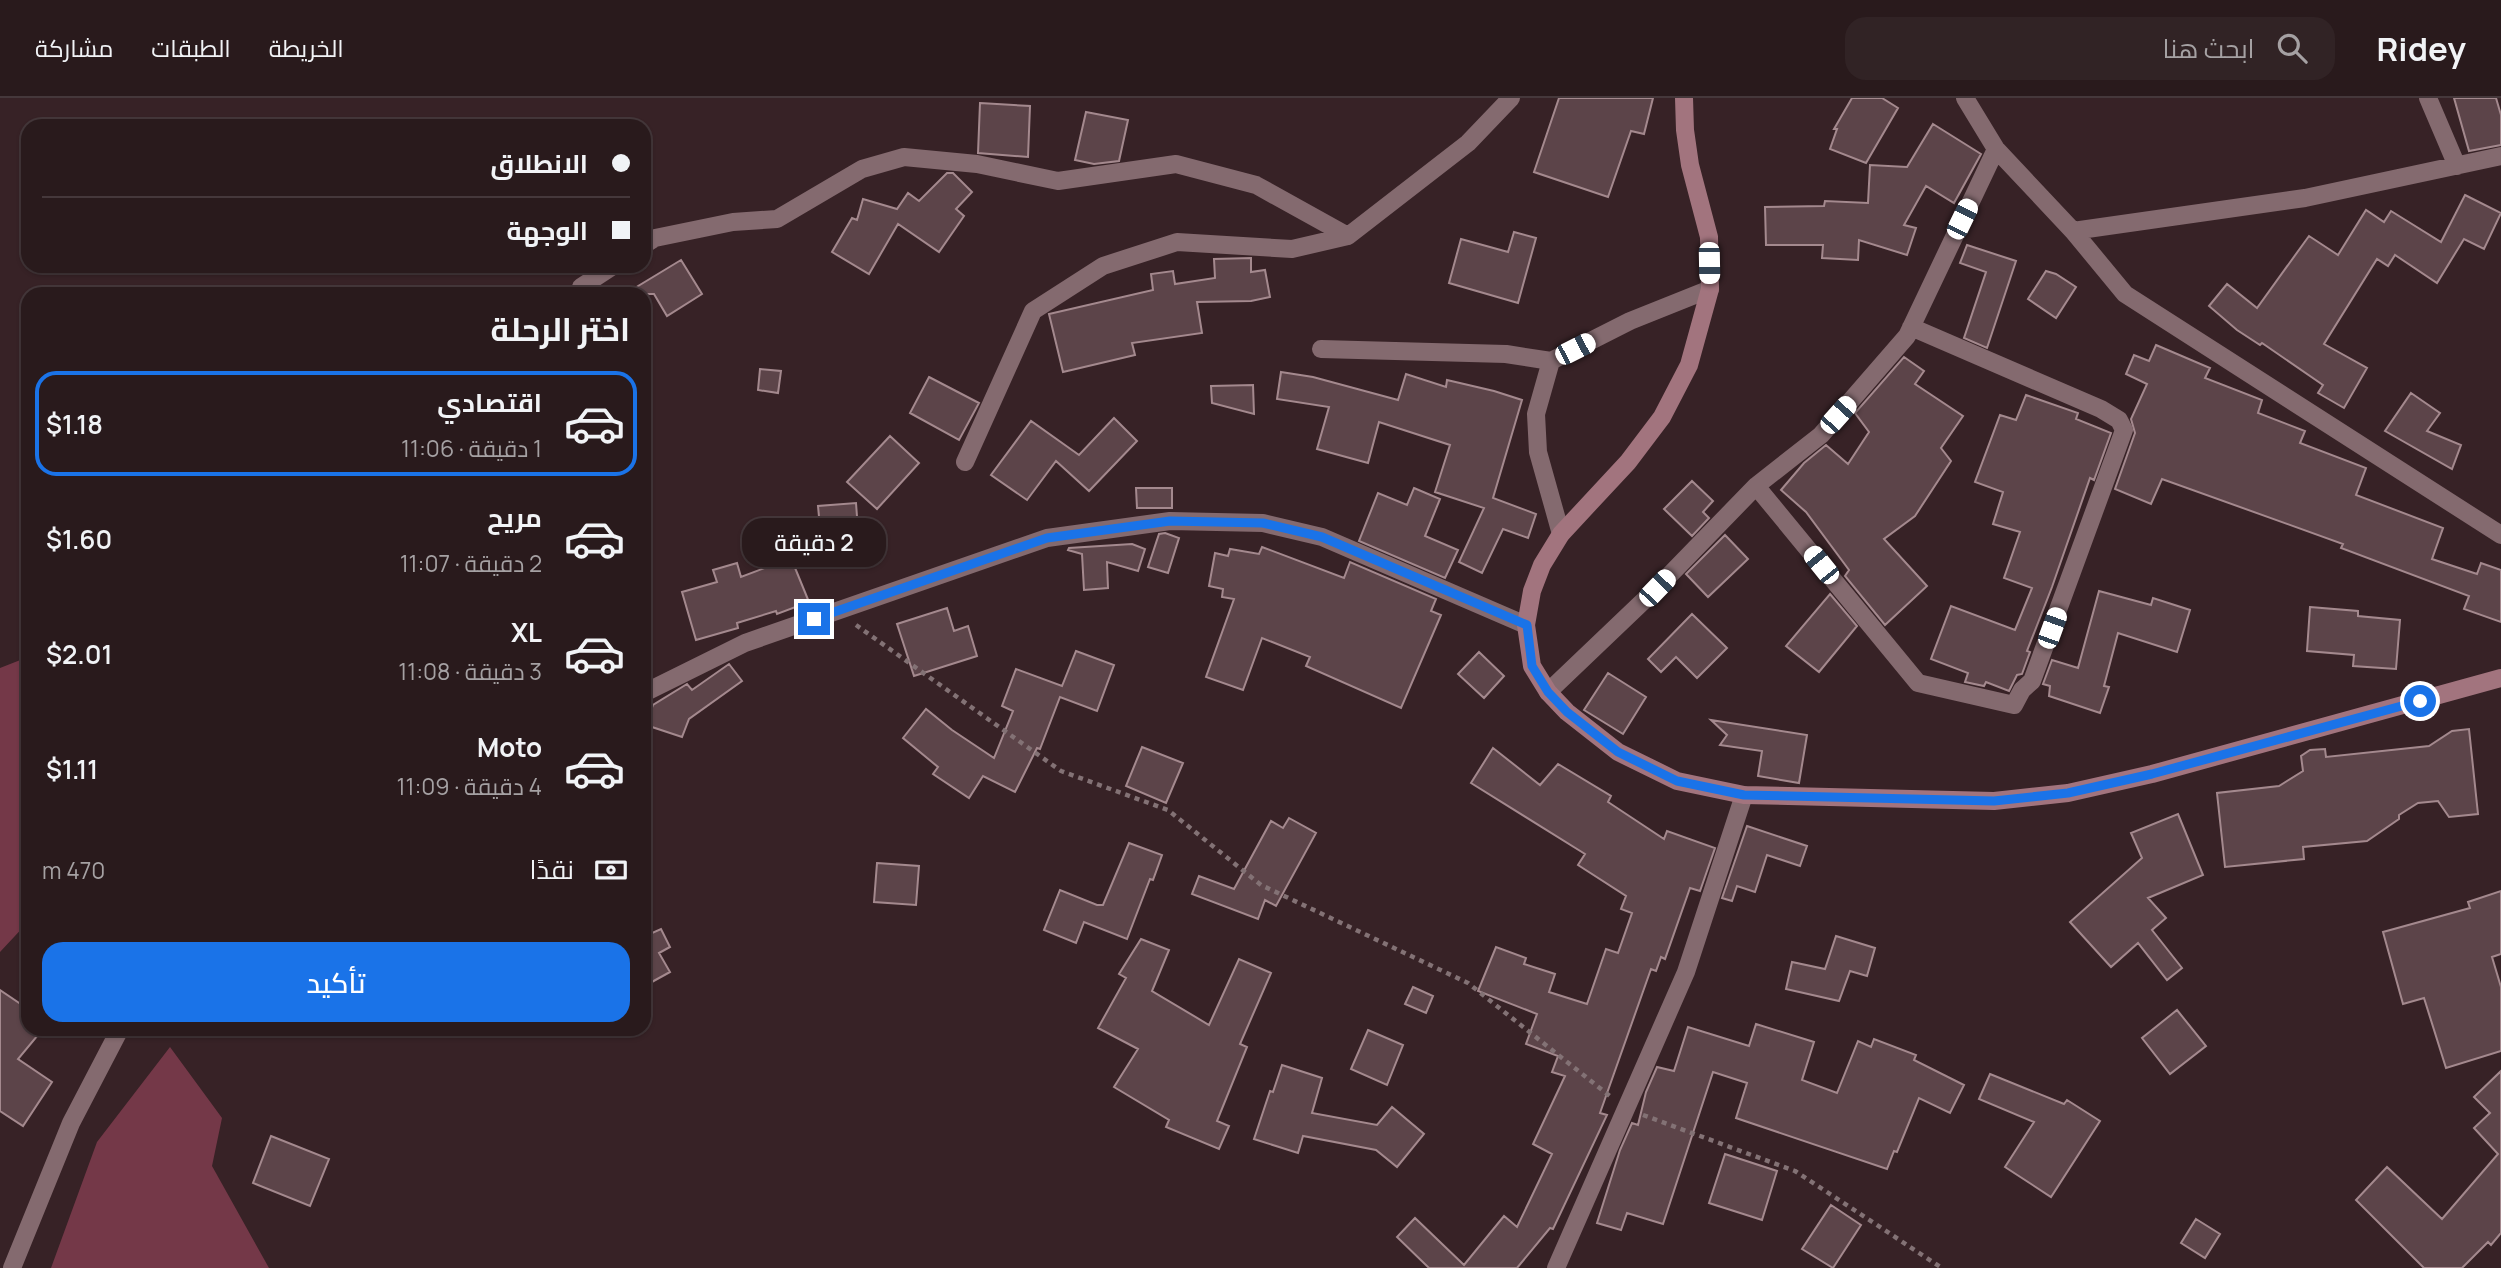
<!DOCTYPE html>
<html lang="ar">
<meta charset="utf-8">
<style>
body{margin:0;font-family:Manrope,Cairo,sans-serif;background:#312325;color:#f1f3f6;direction:rtl;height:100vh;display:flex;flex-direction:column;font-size:26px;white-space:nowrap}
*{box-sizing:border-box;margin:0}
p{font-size:23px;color:#a5a1a3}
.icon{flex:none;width:38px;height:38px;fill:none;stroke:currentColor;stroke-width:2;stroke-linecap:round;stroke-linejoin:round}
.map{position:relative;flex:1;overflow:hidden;direction:ltr}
.sheet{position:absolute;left:21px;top:189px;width:630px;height:749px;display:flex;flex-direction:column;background:#291a1c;border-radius:21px;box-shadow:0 2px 5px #0004,0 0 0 2px #45383b;direction:rtl}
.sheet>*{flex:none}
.top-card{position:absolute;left:21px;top:21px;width:630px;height:154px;border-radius:21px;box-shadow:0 2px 5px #0004,0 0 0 2px #45383b;direction:rtl;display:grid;align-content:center;height:154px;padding:0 21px;background:#291a1c}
.end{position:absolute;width:32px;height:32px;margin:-16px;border:9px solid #1a73e8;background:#fff;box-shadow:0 0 0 4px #fff}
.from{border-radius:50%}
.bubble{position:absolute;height:49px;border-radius:21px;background:#291a1c;box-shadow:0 2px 5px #0004,0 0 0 2px #45383b;font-size:23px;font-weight:600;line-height:49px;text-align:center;direction:rtl}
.car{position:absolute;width:21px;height:42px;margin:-21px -10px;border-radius:9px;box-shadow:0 0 5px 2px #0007;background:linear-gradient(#fff 24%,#345 0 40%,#fff 0 76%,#345 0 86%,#fff 0)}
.top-card b{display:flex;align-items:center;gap:24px;height:66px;font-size:26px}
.top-card b+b{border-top:2px solid #45383b}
.top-card i{width:18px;height:18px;background:#f1f3f6}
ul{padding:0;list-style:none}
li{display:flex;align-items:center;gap:21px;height:105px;margin:0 14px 10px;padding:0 7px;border:4px solid transparent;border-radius:21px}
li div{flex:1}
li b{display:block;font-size:26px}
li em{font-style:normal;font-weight:600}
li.on{border-color:#1a73e8}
li>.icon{width:63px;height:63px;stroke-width:1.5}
h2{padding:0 21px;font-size:32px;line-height:84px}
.pay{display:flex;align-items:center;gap:18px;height:77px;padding:0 21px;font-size:26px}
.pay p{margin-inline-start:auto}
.button{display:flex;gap:14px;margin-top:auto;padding:14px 21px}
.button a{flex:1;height:80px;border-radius:21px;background:#1a73e8;color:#fff;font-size:28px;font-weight:600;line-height:80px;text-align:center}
header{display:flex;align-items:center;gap:42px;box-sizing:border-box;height:98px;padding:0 35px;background:#291a1c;border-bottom:2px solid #45383b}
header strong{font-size:33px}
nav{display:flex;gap:38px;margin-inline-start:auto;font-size:24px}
.search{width:490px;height:63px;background:#312325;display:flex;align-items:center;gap:18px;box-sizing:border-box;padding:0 24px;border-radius:21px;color:#a5a1a3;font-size:26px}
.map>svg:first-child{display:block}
</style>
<header>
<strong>Ridey</strong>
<div class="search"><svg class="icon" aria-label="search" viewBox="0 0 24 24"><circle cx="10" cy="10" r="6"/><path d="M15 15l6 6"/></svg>ابحث هنا</div>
<nav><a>الخريطة</a><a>الطبقات</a><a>مشاركة</a></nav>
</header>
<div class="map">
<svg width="2501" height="1170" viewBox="0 0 2501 1170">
<rect width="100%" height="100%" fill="#372226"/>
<!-- forest -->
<path fill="#743848" d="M 28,559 L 28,824 L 0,854 L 0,570 Z
M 170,949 L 222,1020 L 212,1068 L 269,1170 L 51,1170 L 97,1044 Z"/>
<!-- building -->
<path fill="#5c4449" stroke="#a4898e" stroke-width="2" d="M 1559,0 L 1653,0 L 1644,36 L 1631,33 L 1608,99 L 1534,74 Z
M 1852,0 L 1882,0 L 1898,10 L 1866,65 L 1830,51 L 1837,31 L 1834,31 Z
M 2454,0 L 2496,0 L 2501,17 L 2501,47 L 2469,53 Z
M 980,5 L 1030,8 L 1028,59 L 978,55 Z
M 1086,14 L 1128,22 L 1119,63 L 1094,66 L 1075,62 Z
M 1933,26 L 1981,56 L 1954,105 L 1926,88 L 1904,127 L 1916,130 L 1907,157 L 1859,142 L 1858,162 L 1822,160 L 1823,147 L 1766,147 L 1765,109 L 1824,108 L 1825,103 L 1868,105 L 1870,67 L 1907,69 Z
M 947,75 L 953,75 L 972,94 L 956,111 L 964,118 L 939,154 L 898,126 L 869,176 L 832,154 L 852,120 L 857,122 L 863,101 L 897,111 L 908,95 L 919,103 Z
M 2465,97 L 2501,115 L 2484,151 L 2464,141 L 2437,185 L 2395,157 L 2388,168 L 2377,161 L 2324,246 L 2367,270 L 2344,310 L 2318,295 L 2323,287 L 2262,245 L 2260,247 L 2237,232 L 2209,208 L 2227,186 L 2257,210 L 2309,138 L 2338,157 L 2366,112 L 2384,124 L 2391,113 L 2441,144 Z
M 1514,134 L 1536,140 L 1518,205 L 1449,185 L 1461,141 L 1508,154 Z
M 1967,147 L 2016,163 L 1987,250 L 1964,240 L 1986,174 L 1960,165 Z
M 1251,160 L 1251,174 L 1265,172 L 1270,199 L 1251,203 L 1197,204 L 1202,235 L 1132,245 L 1135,257 L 1063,274 L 1049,216 L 1153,192 L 1151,176 L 1173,173 L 1175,186 L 1215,180 L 1214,161 Z
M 681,162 L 702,196 L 667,218 L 654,196 L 625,196 Z
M 2046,173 L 2056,176 L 2076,189 L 2056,220 L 2028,201 Z
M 2156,247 L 2210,270 L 2205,280 L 2262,302 L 2258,315 L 2305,333 L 2300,345 L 2366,370 L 2356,397 L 2443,430 L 2432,461 L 2477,476 L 2481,465 L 2501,472 L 2501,524 L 2464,511 L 2469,498 L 2341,450 L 2343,446 L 2162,381 L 2151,406 L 2115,391 L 2135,335 L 2131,321 L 2147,286 L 2126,276 L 2134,257 L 2149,263 Z
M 1904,259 L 1924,273 L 1915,286 L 1963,318 L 1941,350 L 1951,363 L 1915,418 L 1884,441 L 1927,488 L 1885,527 L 1845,478 L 1849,472 L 1806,414 L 1781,392 L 1804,365 L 1826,347 L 1848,366 L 1869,334 L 1855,315 Z
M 760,271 L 781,273 L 778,295 L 758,292 Z
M 1281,274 L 1313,279 L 1398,302 L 1406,276 L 1446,289 L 1447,282 L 1494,293 L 1522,302 L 1493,400 L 1536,416 L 1528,440 L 1503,431 L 1482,475 L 1459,464 L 1484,410 L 1435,394 L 1450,347 L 1379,324 L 1368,365 L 1317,351 L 1329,309 L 1277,301 Z
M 929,279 L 979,305 L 959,342 L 910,315 Z
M 1253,287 L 1254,316 L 1212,305 L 1211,288 Z
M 2411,295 L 2440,315 L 2427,333 L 2461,347 L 2452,371 L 2385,333 Z
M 2026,297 L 2078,315 L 2076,321 L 2111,335 L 2094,382 L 2090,380 L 2052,489 L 2027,553 L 2030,554 L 2022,576 L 2017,577 L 2009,593 L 1986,584 L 1984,588 L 1965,584 L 1968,575 L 1931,561 L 1951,508 L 2015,532 L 2032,490 L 2004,480 L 2020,434 L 1993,426 L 2003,394 L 1975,384 L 2000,317 L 2016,322 Z
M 1114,320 L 1137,343 L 1089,393 L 1056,363 L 1027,402 L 991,377 L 1031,323 L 1079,357 Z
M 890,338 L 919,365 L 877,411 L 847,384 Z
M 1692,383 L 1713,403 L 1703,414 L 1709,420 L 1692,438 L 1664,411 Z
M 1136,390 L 1172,390 L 1172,410 L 1137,410 Z
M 1414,390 L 1440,401 L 1425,438 L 1458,452 L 1445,480 L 1359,443 L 1378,395 L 1407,407 Z
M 856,405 L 860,459 L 838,461 L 837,439 L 821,440 L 818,408 Z
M 1165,435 L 1179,440 L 1168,475 L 1148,469 L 1159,436 Z
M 1725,437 L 1748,461 L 1708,499 L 1686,476 Z
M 1132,446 L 1145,451 L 1138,473 L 1107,464 L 1108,490 L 1084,492 L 1082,456 L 1068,452 L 1069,450 Z
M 1262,449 L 1344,480 L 1350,464 L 1436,501 L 1431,513 L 1441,517 L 1401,610 L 1306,568 L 1310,559 L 1262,540 L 1243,592 L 1206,579 L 1234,501 L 1222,499 L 1223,491 L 1209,488 L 1215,455 L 1228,458 L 1230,451 L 1259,456 Z
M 791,460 L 809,504 L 777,516 L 776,513 L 737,525 L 738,530 L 696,542 L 682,494 L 717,484 L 713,472 L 737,465 L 741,479 Z
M 2099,493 L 2151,507 L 2153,500 L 2190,512 L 2177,554 L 2118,535 L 2104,588 L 2109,589 L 2100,615 L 2049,598 L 2050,588 L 2043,586 L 2052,562 L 2078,570 Z
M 1830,496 L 1857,528 L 1819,574 L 1786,548 Z
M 2310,509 L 2358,513 L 2358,518 L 2400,522 L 2396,571 L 2353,568 L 2354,557 L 2307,553 Z
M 947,510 L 954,533 L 968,528 L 977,558 L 914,578 L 897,526 Z
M 1692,516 L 1727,550 L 1697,580 L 1676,559 L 1661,574 L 1648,561 Z
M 1076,553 L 1114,567 L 1097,613 L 1060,599 L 1040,651 L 1037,650 L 1015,694 L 983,678 L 969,700 L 933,676 L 938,669 L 903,640 L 926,611 L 952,632 L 994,660 L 1013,613 L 1002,608 L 1016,571 L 1062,588 Z
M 1479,554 L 1504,578 L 1484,600 L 1458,576 Z
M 729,566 L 742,583 L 689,621 L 682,639 L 646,627 L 653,607 L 687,586 L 692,592 Z
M 1608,575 L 1646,599 L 1623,636 L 1584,612 Z
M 1711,622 L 1807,637 L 1799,685 L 1758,678 L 1762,653 L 1720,647 L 1727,637 Z
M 2469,631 L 2478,716 L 2449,719 L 2438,703 L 2418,705 L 2399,717 L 2399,721 L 2367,743 L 2303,749 L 2304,761 L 2225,769 L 2217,695 L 2279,688 L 2303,673 L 2301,658 L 2310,652 L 2325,651 L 2326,659 L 2429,648 L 2452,633 Z
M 1142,649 L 1183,665 L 1166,705 L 1126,688 Z
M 1493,650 L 1540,687 L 1558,666 L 1611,698 L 1608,704 L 1664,741 L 1667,733 L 1715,750 L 1700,793 L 1690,790 L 1665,861 L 1661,859 L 1656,873 L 1651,871 L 1600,1015 L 1607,1017 L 1553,1131 L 1550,1130 L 1517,1170 L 1429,1170 L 1397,1139 L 1415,1120 L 1464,1167 L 1504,1118 L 1517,1129 L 1552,1056 L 1533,1046 L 1565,978 L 1552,974 L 1558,958 L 1526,946 L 1537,916 L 1478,893 L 1496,849 L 1526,860 L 1524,866 L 1555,876 L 1549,894 L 1587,906 L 1606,851 L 1618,855 L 1632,815 L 1621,811 L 1626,798 L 1578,767 L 1585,756 L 1471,685 Z
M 2178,716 L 2203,777 L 2148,800 L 2166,820 L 2152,832 L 2182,870 L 2167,882 L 2138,845 L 2111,869 L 2070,824 L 2142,760 L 2131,735 Z
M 1289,720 L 1316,735 L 1276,808 L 1265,802 L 1258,821 L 1192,796 L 1199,778 L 1234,791 L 1271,723 L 1283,730 Z
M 1747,728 L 1807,748 L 1800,768 L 1767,757 L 1755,794 L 1737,788 L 1732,803 L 1722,800 Z
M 1129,745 L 1162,757 L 1153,782 L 1150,781 L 1127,841 L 1084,824 L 1076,845 L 1044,832 L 1060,792 L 1097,807 L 1103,807 Z
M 877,765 L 919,768 L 916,807 L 874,804 Z
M 2501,793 L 2501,856 L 2492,859 L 2501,889 L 2501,953 L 2446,970 L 2424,900 L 2403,906 L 2383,834 L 2470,810 L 2468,804 Z
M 644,825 L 650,836 L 661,831 L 670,849 L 659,855 L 670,874 L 650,885 L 644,873 Z
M 1836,838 L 1875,850 L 1867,878 L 1850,873 L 1839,903 L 1786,891 L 1792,864 L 1825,871 Z
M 1141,841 L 1169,852 L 1152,893 L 1209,927 L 1239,861 L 1271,875 L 1240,946 L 1247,949 L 1217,1023 L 1229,1028 L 1219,1051 L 1166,1029 L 1169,1022 L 1114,989 L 1138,951 L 1098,930 L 1126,880 L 1119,876 Z
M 1413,889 L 1433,898 L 1426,915 L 1405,906 Z
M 0,892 L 28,911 L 28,931 L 43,931 L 18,961 L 52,984 L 23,1028 L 0,1013 Z
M 2177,912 L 2206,948 L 2170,976 L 2142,940 Z
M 1756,926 L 1814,944 L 1802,982 L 1837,995 L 1858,943 L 1871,949 L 1874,941 L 1916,957 L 1914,962 L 1964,987 L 1950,1015 L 1919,1000 L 1897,1054 L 1894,1053 L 1887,1071 L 1736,1020 L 1747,985 L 1713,974 L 1663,1126 L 1627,1115 L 1621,1132 L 1597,1125 L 1620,1052 L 1632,1025 L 1638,1027 L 1646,994 L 1657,969 L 1674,973 L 1688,929 L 1749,948 Z
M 1368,932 L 1403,947 L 1387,987 L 1351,971 Z
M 1282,967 L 1322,980 L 1312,1015 L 1377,1027 L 1392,1009 L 1424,1036 L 1397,1069 L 1376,1052 L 1303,1038 L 1298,1055 L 1254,1041 L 1270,993 L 1273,994 Z
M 2501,973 L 2501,1135 L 2491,1147 L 2488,1144 L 2462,1170 L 2424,1170 L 2356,1102 L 2387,1069 L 2442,1121 L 2498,1056 L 2474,1030 L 2490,1015 L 2474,999 Z
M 1990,976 L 2064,1006 L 2067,1002 L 2100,1023 L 2051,1099 L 2005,1069 L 2034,1024 L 1979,1001 Z
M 271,1038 L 329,1061 L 310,1108 L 253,1085 Z
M 1725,1056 L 1777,1073 L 1762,1122 L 1709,1105 Z
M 1831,1107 L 1861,1127 L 1833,1170 L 1802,1151 Z
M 2196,1121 L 2220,1136 L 2205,1160 L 2181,1145 Z"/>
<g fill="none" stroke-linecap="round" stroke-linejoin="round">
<!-- path -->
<path stroke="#837275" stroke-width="4.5" stroke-dasharray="5 5" stroke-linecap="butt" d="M 856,527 L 1061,673 L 1168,712 L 1261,787 L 1468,885 L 1611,999
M 1643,1017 L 1795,1073 L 1942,1170"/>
<!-- minor -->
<path stroke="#846a6f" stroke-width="18" d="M 1965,0 L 1996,51 L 2073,133 L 2305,100 L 2501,58
M 2428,0 L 2457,68
M 2073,133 L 2125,196 L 2501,437
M 644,147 L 655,140 L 733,124 L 777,121 L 862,71 L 904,59 L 977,66 L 1058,83 L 1176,66 L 1256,87 L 1348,138
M 581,189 L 613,168
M 1321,251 L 1506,256 L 1551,263 L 1630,223 L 1710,191
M 1551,263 L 1536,316 L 1538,354 L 1561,436
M 965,364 L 1033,213 L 1103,168 L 1177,144 L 1292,151 L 1348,138 L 1468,45 L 1511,0
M 1756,388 L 1918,585 L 2014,607 L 2022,592 L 2032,583 L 2124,332 L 2119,322 L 2101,311 L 1911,229
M 1548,594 L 1657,490 L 1756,388 L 1821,337 L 1907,238 L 1996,51
M 1556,1170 L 1686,874 L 1744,697"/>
<!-- tertiary -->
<path stroke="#846a6f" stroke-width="18" d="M 644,595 L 745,545 L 1047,440 L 1170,423 L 1263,425 L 1322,439 L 1526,527
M 12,1170 L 71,1025 L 120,931"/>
<!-- secondary -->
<path stroke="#a2747e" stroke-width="18" d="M 1684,0 L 1685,32 L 1690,67 L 1709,139 L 1710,191 L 1689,267 L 1662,319 L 1628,364 L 1561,436 L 1542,467 L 1532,493 L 1526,527 L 1532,568 L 1548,594 L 1567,614 L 1618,654 L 1677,683 L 1744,697 L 1994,703 L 2068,695 L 2152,676 L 2501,580"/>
</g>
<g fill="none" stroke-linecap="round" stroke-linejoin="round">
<!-- route -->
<path stroke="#1a73e8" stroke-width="9" d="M 814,521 L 1047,440 L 1170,423 L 1263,425 L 1322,439 L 1527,527 L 1532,568 L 1548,594 L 1567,614 L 1618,654 L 1677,683 L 1744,697 L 1994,703 L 2068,695 L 2152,676 L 2420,603"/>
</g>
</svg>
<i class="end from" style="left:2420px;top:603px"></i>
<i class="end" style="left:814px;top:521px"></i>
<div class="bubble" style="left:742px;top:420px;width:144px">2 دقيقة</div>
<i class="car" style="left:1962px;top:121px;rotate:26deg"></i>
<i class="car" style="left:1709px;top:165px;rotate:179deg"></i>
<i class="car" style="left:1575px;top:251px;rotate:63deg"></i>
<i class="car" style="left:1838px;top:317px;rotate:42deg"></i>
<i class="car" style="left:1821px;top:467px;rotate:321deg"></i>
<i class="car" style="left:1657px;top:490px;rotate:44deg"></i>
<i class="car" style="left:2052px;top:530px;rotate:20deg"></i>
<div class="top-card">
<b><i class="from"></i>الانطلاق</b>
<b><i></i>الوجهة</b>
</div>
<section class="sheet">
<h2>اختر الرحلة</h2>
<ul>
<li class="on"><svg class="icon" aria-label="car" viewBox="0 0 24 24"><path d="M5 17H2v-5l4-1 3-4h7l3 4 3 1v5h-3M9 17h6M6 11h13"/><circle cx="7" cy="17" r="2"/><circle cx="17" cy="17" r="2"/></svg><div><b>اقتصادي</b><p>1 دقيقة · 11:06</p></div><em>$1.18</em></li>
<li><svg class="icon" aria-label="car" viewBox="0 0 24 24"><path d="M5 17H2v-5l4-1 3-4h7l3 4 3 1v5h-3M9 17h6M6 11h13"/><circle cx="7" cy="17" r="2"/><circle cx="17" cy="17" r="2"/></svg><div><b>مريح</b><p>2 دقيقة · 11:07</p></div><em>$1.60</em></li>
<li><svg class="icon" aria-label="car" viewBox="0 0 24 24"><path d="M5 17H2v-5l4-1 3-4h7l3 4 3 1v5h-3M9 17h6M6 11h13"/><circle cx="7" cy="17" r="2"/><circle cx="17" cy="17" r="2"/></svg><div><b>XL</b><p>3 دقيقة · 11:08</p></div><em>$2.01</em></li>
<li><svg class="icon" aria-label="car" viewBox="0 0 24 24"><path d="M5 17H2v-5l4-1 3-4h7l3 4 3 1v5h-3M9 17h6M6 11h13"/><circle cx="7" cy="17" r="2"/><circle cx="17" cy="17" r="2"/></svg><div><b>Moto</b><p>4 دقيقة · 11:09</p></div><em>$1.11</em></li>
</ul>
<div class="pay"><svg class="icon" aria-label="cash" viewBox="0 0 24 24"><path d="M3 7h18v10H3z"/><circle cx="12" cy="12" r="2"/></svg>نقدًا<p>470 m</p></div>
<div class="button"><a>تأكيد</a></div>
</section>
</div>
